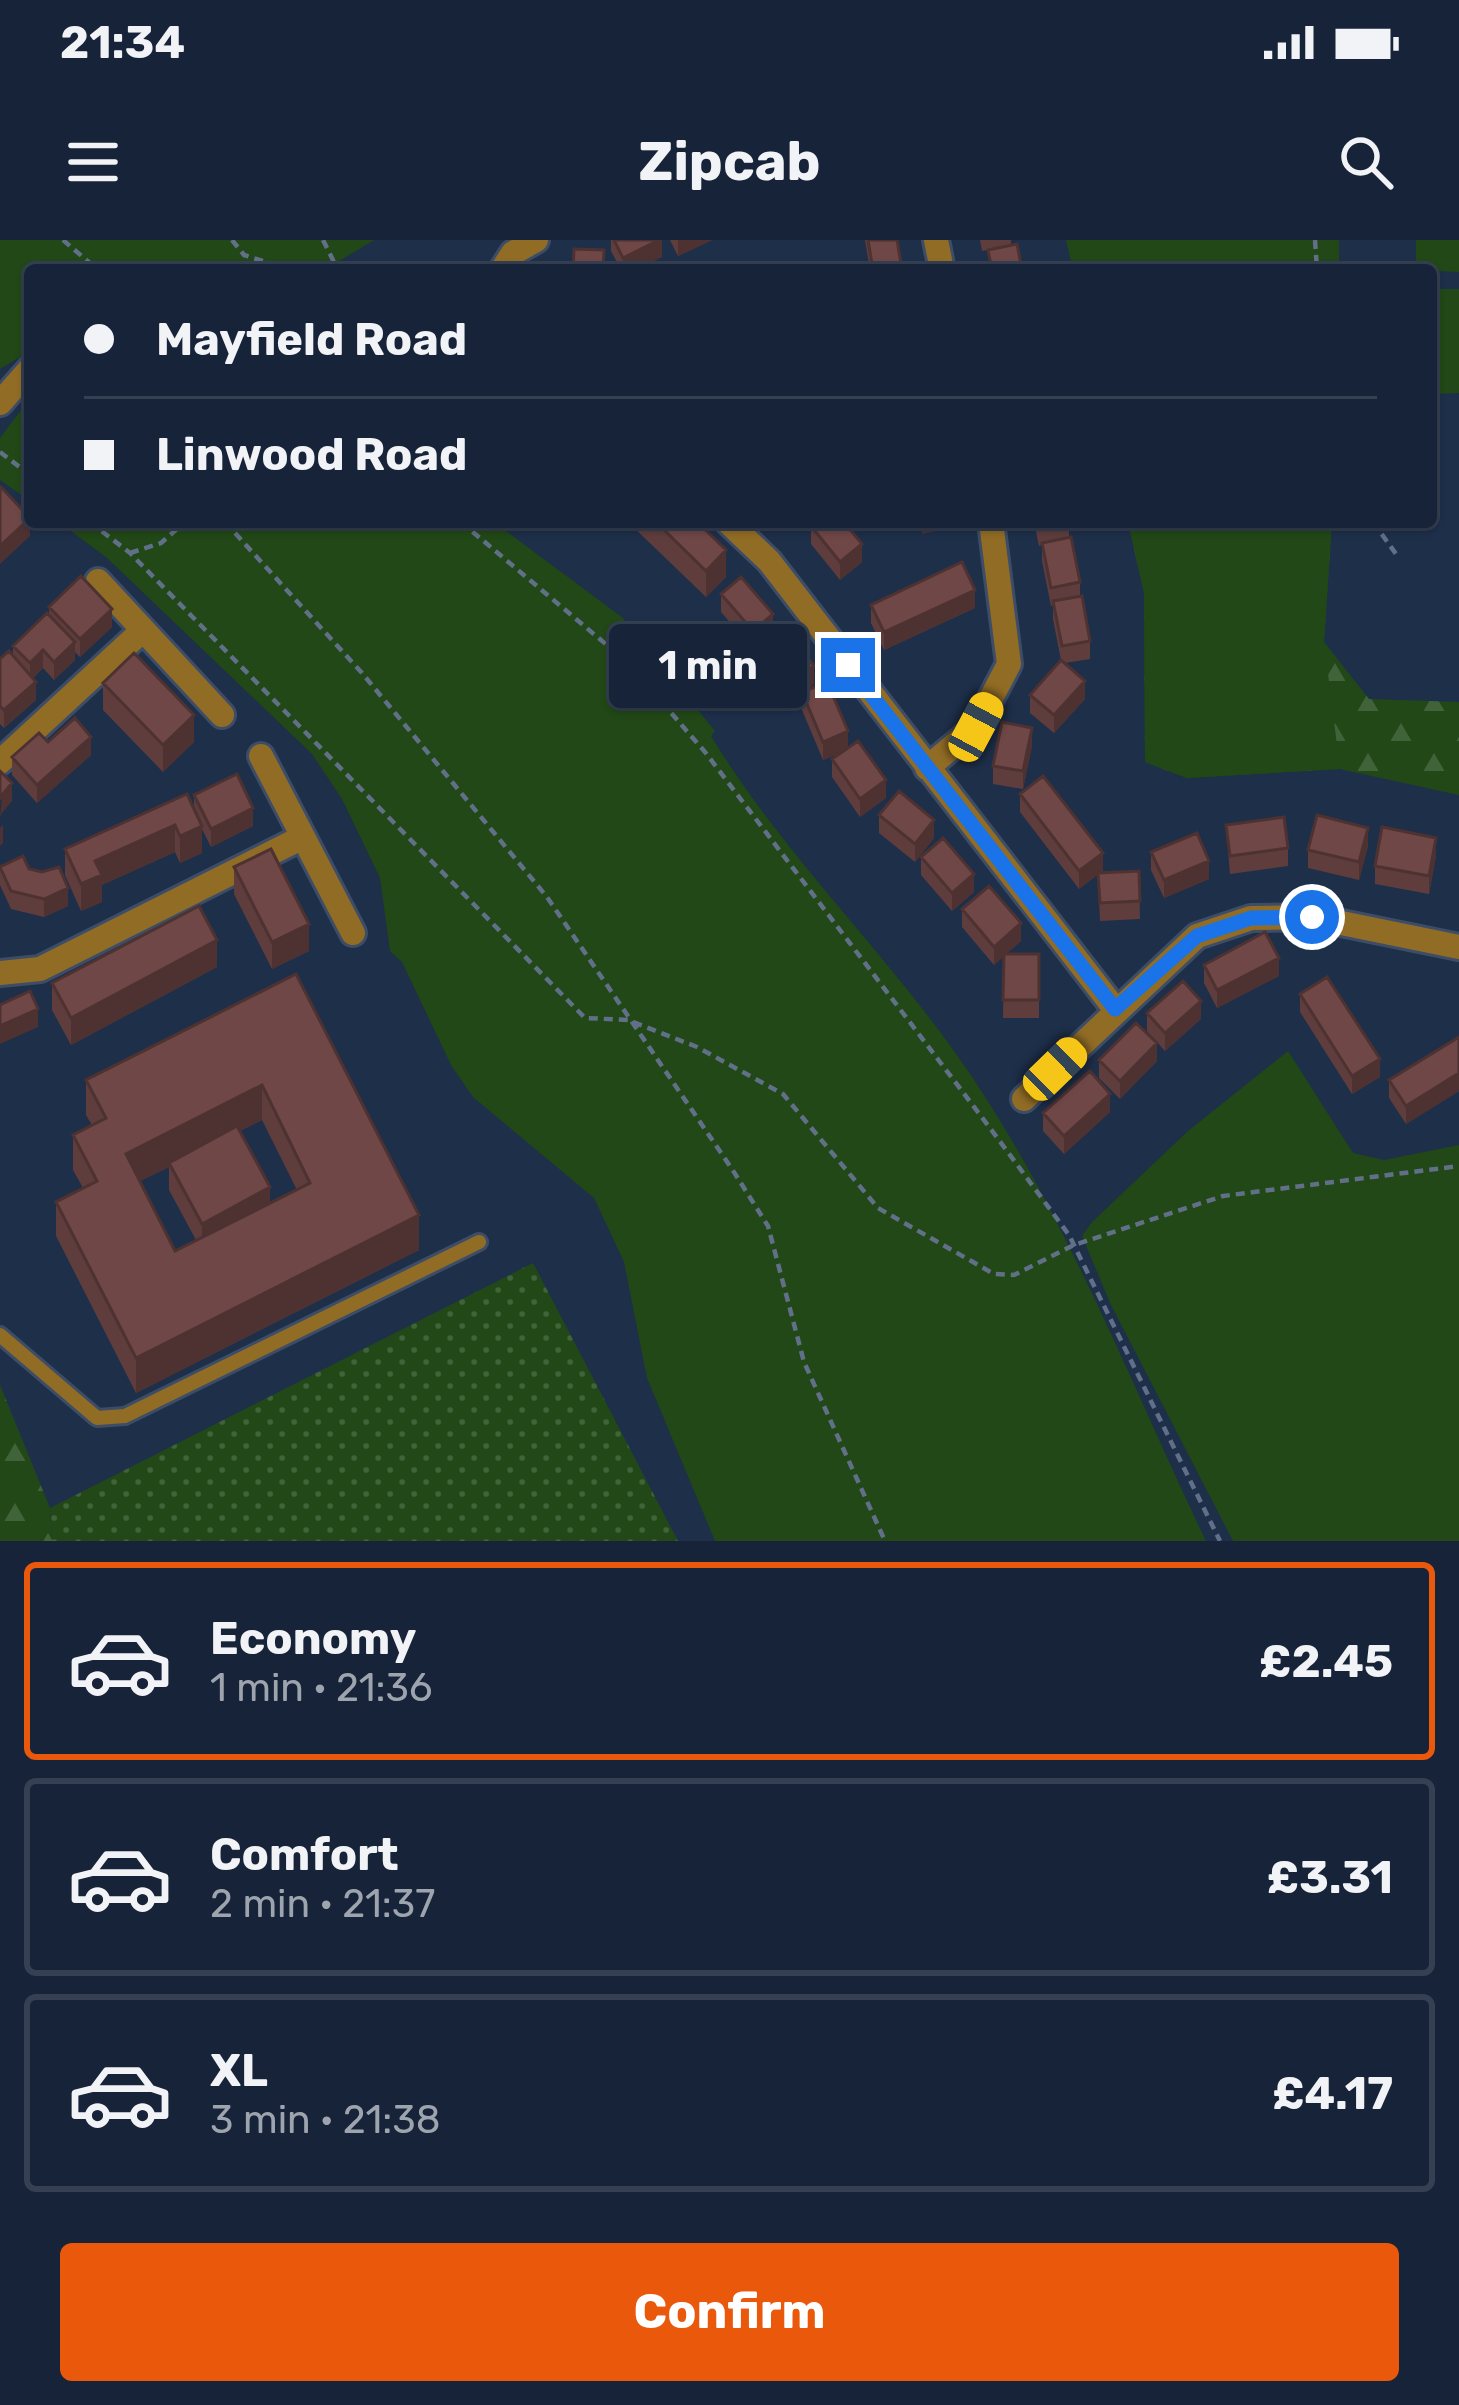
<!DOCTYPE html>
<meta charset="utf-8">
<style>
body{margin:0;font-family:Rubik,sans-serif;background:#1f2b40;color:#f1f3f6;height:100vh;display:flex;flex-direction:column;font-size:45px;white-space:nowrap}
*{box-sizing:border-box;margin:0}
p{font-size:39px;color:#9ea4ae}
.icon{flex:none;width:66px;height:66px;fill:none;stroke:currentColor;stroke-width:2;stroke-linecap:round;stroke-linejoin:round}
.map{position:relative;height:1301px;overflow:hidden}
.side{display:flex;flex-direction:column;background:#162338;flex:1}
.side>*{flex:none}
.hud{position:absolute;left:24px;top:24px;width:1413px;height:264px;border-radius:12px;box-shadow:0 3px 9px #0004,0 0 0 3px #354053;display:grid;align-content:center;height:264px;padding:0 60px;background:#162338}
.end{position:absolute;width:54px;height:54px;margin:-27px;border:15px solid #1a73e8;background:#fff;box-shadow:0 0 0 6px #fff}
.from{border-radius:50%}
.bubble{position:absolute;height:84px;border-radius:12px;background:#162338;box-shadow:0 3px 9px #0004,0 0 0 3px #354053;font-size:39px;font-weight:700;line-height:84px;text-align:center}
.car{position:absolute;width:36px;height:72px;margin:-36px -18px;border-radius:15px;box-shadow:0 0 9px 3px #0007;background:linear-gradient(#f5c518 24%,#345 0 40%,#f5c518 0 76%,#345 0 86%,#f5c518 0)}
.hud b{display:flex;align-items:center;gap:42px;height:114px;font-size:45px}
.hud b+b{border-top:3px solid #354053}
.hud i{width:30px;height:30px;background:#f1f3f6}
ul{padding:21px 0 0;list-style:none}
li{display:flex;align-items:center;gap:36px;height:198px;margin:0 24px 18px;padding:0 36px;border:6px solid #354053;border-radius:12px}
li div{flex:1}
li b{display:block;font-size:45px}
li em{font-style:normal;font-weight:700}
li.selected{border-color:#ea580c}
li>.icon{width:108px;height:108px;stroke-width:1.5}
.primary-button{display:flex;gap:24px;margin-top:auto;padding:24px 60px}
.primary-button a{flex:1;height:138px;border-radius:12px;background:#ea580c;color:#fff;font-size:48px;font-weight:700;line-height:138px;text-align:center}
.status{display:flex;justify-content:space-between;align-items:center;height:84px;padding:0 60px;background:#162338;direction:ltr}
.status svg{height:33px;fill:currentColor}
header{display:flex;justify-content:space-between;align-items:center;height:156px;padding:0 60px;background:#162338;font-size:54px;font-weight:700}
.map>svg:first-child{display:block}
</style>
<div class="status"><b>21:34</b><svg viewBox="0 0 49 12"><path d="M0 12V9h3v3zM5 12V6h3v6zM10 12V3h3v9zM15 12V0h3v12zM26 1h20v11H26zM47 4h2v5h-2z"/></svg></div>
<header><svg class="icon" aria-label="menu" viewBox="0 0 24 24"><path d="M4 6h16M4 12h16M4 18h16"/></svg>Zipcab<svg class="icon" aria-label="search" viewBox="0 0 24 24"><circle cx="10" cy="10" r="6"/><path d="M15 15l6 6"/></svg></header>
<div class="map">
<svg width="1459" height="1301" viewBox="0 0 1459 1301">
<defs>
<pattern id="grass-dots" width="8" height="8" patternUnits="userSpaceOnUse" patternTransform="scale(3)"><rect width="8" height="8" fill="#214816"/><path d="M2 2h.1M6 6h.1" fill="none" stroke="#416339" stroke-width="1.8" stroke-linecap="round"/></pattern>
<pattern id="forest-firs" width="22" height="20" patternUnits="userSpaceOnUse" patternTransform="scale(3)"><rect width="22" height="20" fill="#214816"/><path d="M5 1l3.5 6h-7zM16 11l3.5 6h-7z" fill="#416339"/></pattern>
</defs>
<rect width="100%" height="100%" fill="#1e2f4a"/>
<!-- grass -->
<path fill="url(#grass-dots)" d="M 533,1023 L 678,1301 L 52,1301 L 50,1268 Z"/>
<!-- forest -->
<path fill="url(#forest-firs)" d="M 1128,282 L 1332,282 L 1324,402 L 1369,459 L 1459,462 L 1459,555 L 1340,529 L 1187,538 L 1145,522 L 1144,353 Z
M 0,1145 L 50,1268 L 52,1301 L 0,1301 Z"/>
<!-- park -->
<path fill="#214816" d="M 0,0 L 374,0 L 324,30 L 30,30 L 30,111 L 0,129 Z
M 1066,0 L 1339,0 L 1339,30 L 1073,30 Z
M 1416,0 L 1459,0 L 1459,32 L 1416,30 Z
M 1431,49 L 1459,49 L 1459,153 L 1431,154 Z
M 30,158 L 30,261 L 0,240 L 0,198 Z
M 59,282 L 494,282 L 623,378 L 715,491 L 711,496 C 789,624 901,726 982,852 C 1073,992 1134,1151 1206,1301 L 715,1301 L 647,1138 L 624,1022 L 594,958 L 473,857 L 451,825 L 402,722 L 390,711 L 380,638 L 342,559 L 312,514 L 107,318 Z
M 1128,282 L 1332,282 L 1324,402 L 1340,529 L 1187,538 L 1145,522 L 1144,353 Z
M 1288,811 L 1353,913 L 1384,920 L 1459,905 L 1459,1301 L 1233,1301 L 1110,1063 L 1082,996 L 1092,982 L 1188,891 Z"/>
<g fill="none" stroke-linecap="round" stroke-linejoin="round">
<defs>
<path id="service" d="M 0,1095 L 97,1178 L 125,1176 L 479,1002"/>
<path id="minor" d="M 936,0 L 942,30
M 502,30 L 513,13 L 536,0
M 0,163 L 30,129
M 728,282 L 769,321 L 1115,769
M 98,341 L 222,475
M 261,516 L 353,693
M 0,522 L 143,390
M 927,528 L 976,487 L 1009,424 L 991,282
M 0,733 L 40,729 L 303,597
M 1024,859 L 1197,696 L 1251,678 L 1312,677 L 1459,707"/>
</defs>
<!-- service casing -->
<use href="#service" stroke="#3d4d67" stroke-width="20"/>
<!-- minor casing -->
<use href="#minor" stroke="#3d4d67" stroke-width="30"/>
<!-- path -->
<path stroke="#617088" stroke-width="4.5" stroke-dasharray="9 6" stroke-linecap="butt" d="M 63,0 L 98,30
M 232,0 L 244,15 L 291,30
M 323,0 L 338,30
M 1315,0 L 1317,30
M 0,212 L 30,235
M 90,282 L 130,313 L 585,778 L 628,780 L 697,807 L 783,854 L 878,968 L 994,1034 L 1014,1035 L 1074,1005 L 1223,956 L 1459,926
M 225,282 L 362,433 L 547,657 L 732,929 L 768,986 L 804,1122 L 885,1301
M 461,282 L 627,422 L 705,512 L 990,888 L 1069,995 L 1220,1301
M 1373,282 L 1396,314
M 130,313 L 161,303 L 185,282"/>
<!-- service -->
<use href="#service" stroke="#916c25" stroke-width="14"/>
<!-- minor -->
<use href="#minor" stroke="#916c25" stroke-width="24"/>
</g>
<!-- wall -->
<path fill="#5f3d3d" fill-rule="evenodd" d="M 611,0 L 662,0 L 662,17 L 635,30 L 621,30 L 611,11 Z
M 670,0 L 712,0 L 678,16 Z
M 865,0 L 897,0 L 902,30 L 870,30 Z
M 980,0 L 1011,0 L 1011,5 L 982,11 Z
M 628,282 L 697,282 L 726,337 L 706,357 Z
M 1034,282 L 1069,282 L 1069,298 L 1080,342 L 1080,356 L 1090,401 L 1090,419 L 1065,423 L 1085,459 L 1054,493 L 1030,473 L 1030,455 L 1061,420 L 1053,379 L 1053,365 L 1051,366 L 1042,321 L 1042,305 L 1039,306 Z
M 811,286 L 862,322 L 840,340 L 811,304 Z
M 721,354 L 773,392 L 753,409 L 721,372 Z
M 871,365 L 975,368 L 884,410 L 871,383 Z
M 49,367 L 112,387 L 80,417 L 75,412 L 75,420 L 54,440 L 43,428 L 33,438 L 36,460 L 4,488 L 0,484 L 0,419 L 13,416 L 13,406 L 49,375 Z
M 763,404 L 814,444 L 804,451 L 886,558 L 860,577 L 832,537 L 832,519 L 842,512 L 823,520 L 802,470 L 802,453 L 792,461 L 763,422 Z
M 103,443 L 194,502 L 163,532 L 103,470 Z
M 48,502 L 91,515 L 37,563 L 12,535 L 12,517 Z
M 1032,506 L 1023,549 L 993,544 L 993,526 Z
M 1020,554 L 1103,631 L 1100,633 L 1139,631 L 1140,679 L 1100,681 L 1098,634 L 1079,649 L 1020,572 Z
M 194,555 L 253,586 L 211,607 L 202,589 L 202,613 L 180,623 L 175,612 L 102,645 L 102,662 L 81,671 L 65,635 L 65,609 L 194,569 Z
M 879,575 L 934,598 L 915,622 L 879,593 Z
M 1226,585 L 1288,608 L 1288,626 L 1230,634 Z
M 1368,606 L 1359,640 L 1308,628 L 1308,610 Z
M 1151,612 L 1209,639 L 1164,658 L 1151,630 Z
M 1436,616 L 1429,654 L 1375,644 L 1375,626 Z
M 921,617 L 974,652 L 952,671 L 921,635 Z
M 0,627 L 29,629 L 42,632 L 68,666 L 44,677 L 11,669 L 0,645 Z
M 234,627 L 309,711 L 272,729 L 234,654 Z
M 962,669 L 1021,701 L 1006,714 L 1039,714 L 1039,778 L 1003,778 L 1004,716 L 994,725 L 962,687 Z
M 1204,725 L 1279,736 L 1217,768 L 1204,743 Z
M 217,727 L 71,805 L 52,770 L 52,743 Z
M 296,734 L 419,1010 L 136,1153 L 56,996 L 56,962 L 83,948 L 73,930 L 73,895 L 92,885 L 86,875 L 86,840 ZM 262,880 L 297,950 L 270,963 L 240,891 ZM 169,927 L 169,950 L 196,1000 L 175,1011 L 140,941 Z
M 1300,754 L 1380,837 L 1352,854 L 1300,772 Z
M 1147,773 L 1201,779 L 1165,811 L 1147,791 Z
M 1459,797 L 1459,851 L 1406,884 L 1389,858 L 1389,840 Z
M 1099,820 L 1157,821 L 1120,859 L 1099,838 Z
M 1110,872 L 1064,914 L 1043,891 L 1043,873 Z"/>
<!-- shaded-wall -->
<path fill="#4e3232" d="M 659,0 L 662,0 L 662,17 L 635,30 L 623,30 L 623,18 Z
M 678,0 L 712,0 L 678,16 Z
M 30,278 L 30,296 L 0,324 L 0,306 Z
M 922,282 L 949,282 L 949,288 L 922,294 Z
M 862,304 L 862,322 L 840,340 L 840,322 Z
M 726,310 L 726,337 L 706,357 L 706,331 Z
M 975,350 L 975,368 L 884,410 L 884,392 Z
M 112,369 L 112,387 L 80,417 L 80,399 Z
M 773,374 L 773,392 L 753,409 L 753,391 Z
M 75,402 L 75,420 L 54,440 L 54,422 Z
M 43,410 L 43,428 L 30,441 L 30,423 Z
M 814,426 L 814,444 L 792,461 L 792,443 Z
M 1085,441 L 1085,459 L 1054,493 L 1054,475 Z
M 36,442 L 36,460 L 4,488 L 4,470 Z
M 194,475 L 194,502 L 163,532 L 163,505 Z
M 1032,488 L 1032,506 L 1023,549 L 1023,531 Z
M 848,491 L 848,509 L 823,520 L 823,502 Z
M 91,497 L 91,515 L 37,563 L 37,545 Z
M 886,540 L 886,558 L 860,577 L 860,559 Z
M 12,543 L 12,561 L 2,573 L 0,578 L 2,555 Z
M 253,568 L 253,586 L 211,607 L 211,589 Z
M 934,580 L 934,598 L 915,622 L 915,604 Z
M 3,585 L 3,603 L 0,606 L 0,588 Z
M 175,585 L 175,612 L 102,645 L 102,662 L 81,671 L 81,644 L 95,621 Z
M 202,586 L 202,613 L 180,623 L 180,596 Z
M 1368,588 L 1368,606 L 1359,640 L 1359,622 Z
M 1436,598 L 1436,616 L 1429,654 L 1429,636 Z
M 1103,613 L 1103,631 L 1079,649 L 1079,631 Z
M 1209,621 L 1209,639 L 1164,658 L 1164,640 Z
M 974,634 L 974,652 L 952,671 L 952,653 Z
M 68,648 L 68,666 L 44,677 L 44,659 Z
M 1021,683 L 1021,701 L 994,725 L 994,707 Z
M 309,684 L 309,711 L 272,729 L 272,702 Z
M 217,700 L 217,727 L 71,805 L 71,778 Z
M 1279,718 L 1279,736 L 1217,768 L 1217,750 Z
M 1201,761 L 1201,779 L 1165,811 L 1165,793 Z
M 38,769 L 38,787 L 0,804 L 0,786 Z
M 1157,803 L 1157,821 L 1120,859 L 1120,841 Z
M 1380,819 L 1380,837 L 1352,854 L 1352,836 Z
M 1459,833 L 1459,851 L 1406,884 L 1406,866 Z
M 262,845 L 262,880 L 171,926 L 169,923 L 169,927 L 126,948 L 126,914 Z
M 1110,854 L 1110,872 L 1064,914 L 1064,896 Z
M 270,947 L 270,974 L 202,1010 L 202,984 Z
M 419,975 L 419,1010 L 136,1153 L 136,1118 Z"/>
<!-- building -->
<path fill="#6f4747" stroke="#4e3232" stroke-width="3" fill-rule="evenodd" d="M 614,0 L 659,0 L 623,18 Z
M 868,0 L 897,0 L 902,30 L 873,30 Z
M 1017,4 L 1022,30 L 992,30 L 988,10 Z
M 574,9 L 604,10 L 603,30 L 573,30 Z
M 1,247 L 30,278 L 0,306 L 0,248 Z
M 656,282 L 697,282 L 726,310 L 706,331 Z
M 815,282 L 844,282 L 862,304 L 840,322 L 811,286 Z
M 1038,282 L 1069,282 L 1039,288 Z
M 1071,297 L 1080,342 L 1051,348 L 1042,303 Z
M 962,322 L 975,350 L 884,392 L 871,365 Z
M 81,336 L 112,369 L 80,399 L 49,367 Z
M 741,337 L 773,374 L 753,391 L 721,354 Z
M 1082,356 L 1090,401 L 1062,406 L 1053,361 Z
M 47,373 L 75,402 L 54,422 L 43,410 L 30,423 L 13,406 Z
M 784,388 L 814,426 L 792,443 L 763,404 Z
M 9,411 L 36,442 L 4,470 L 0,466 L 0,419 Z
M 134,413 L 194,475 L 163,505 L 103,443 Z
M 1061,420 L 1085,441 L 1054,475 L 1030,455 Z
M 827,442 L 848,491 L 823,502 L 802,452 Z
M 75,478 L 91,497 L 37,545 L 12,517 L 39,493 L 48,502 Z
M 1002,482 L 1032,488 L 1023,531 L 993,526 Z
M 858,501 L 886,540 L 860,559 L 832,519 Z
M 0,531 L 12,543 L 2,555 L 0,560 Z
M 237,534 L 253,568 L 211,589 L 194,555 Z
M 1043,536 L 1103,613 L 1079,631 L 1020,554 Z
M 899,551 L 934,580 L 915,604 L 879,575 Z
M 187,554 L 202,586 L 180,596 L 175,585 L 95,621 L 102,635 L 81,644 L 65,609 Z
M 1317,575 L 1368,588 L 1359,622 L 1308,610 Z
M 1284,577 L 1288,608 L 1230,616 L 1226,585 Z
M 1382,587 L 1436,598 L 1429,636 L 1375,626 Z
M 1197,593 L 1209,621 L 1164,640 L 1151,612 Z
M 943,598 L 974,634 L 952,653 L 921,617 Z
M 271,609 L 309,684 L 272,702 L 234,627 Z
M 23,616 L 29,629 L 42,632 L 59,627 L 68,648 L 44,659 L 11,651 L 0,627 Z
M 1139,631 L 1140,661 L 1100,663 L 1098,633 Z
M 989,646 L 1021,683 L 994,707 L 962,669 Z
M 199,666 L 217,700 L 71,778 L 52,743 Z
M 1265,692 L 1279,718 L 1217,750 L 1204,725 Z
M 1004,714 L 1039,714 L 1039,760 L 1003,760 Z
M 296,734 L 419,975 L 136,1118 L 56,962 L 97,941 L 73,895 L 106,878 L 86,840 ZM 262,845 L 310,943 L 175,1011 L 126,914 Z
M 1327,737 L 1380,819 L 1352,836 L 1300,754 Z
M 1183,741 L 1201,761 L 1165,793 L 1147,773 Z
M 30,751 L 38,769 L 0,786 L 0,765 Z
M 1136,783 L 1157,803 L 1120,841 L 1099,820 Z
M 1459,797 L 1459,833 L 1406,866 L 1389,840 Z
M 1090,831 L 1110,854 L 1064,896 L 1043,873 Z
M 237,886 L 270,947 L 202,984 L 169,923 Z"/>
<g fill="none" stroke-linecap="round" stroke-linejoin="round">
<!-- route -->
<path stroke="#1a73e8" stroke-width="15" d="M 848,425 L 1115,769 L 1197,696 L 1251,678 L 1312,677"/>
</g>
</svg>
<i class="end from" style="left:1312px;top:677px"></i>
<i class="end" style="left:848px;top:425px"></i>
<div class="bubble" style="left:609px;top:384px;width:198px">1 min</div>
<i class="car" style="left:976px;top:487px;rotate:28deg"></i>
<i class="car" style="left:1055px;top:829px;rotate:46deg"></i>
<div class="hud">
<b><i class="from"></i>Mayfield Road</b>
<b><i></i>Linwood Road</b>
</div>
</div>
<section class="side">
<ul>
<li class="selected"><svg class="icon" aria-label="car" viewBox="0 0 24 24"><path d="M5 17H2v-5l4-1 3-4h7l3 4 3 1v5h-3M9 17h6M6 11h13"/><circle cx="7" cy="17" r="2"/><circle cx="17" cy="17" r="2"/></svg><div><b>Economy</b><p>1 min · 21:36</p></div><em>£2.45</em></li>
<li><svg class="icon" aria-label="car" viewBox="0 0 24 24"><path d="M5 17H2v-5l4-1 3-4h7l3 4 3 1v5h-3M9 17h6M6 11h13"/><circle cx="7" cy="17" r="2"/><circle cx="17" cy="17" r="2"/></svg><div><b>Comfort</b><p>2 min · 21:37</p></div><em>£3.31</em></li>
<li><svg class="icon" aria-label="car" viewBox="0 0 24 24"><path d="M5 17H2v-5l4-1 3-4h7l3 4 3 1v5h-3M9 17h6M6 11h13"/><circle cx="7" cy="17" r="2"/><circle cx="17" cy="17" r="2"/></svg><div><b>XL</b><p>3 min · 21:38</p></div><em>£4.17</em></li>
</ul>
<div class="primary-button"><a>Confirm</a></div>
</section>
